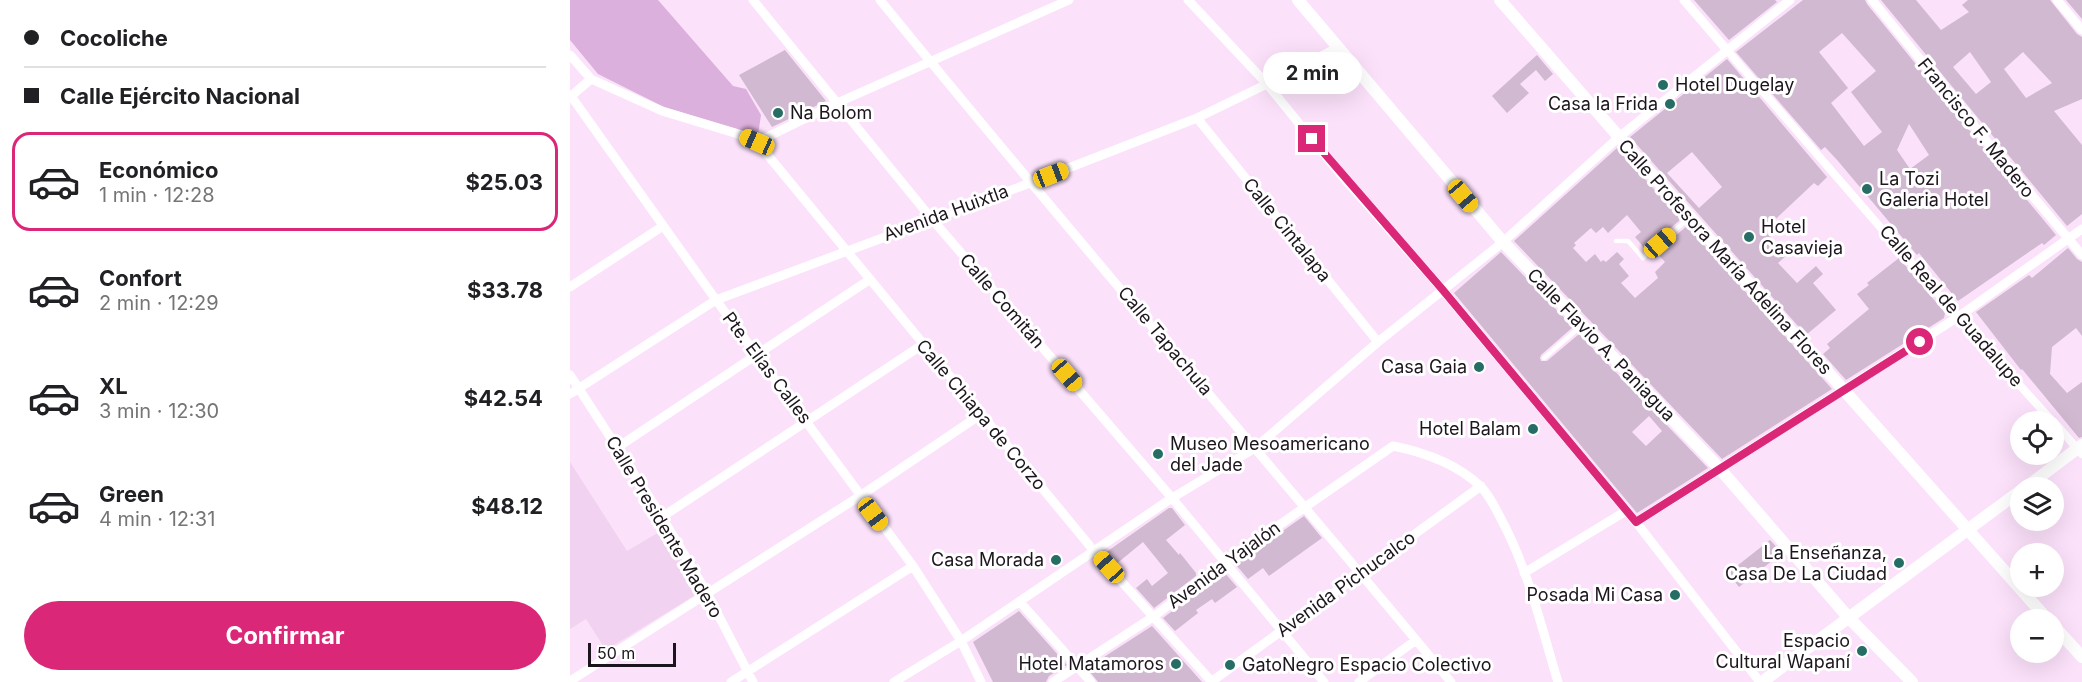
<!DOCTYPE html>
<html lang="es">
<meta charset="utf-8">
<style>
body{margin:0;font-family:Inter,sans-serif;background:#f2f2f2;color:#202124;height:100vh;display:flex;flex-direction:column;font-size:22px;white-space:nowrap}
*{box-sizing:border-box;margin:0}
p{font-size:20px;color:#757577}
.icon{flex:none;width:33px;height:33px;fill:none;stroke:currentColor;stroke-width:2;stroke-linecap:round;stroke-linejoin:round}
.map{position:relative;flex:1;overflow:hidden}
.drawer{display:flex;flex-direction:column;background:#fff;width:570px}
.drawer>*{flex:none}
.guide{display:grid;align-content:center;height:132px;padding:0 24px;background:#fff}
.fabs{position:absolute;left:1440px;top:411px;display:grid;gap:12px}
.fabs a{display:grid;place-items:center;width:54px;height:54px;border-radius:50%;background:#fff;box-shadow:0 6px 24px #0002;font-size:30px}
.scale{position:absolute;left:18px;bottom:15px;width:88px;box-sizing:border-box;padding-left:6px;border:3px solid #1d151d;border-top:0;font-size:16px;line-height:21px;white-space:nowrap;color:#1d151d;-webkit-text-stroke:4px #fff;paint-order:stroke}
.end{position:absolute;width:27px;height:27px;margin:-14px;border:8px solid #db2777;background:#fff;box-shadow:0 0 0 3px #fff}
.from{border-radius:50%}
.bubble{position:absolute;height:42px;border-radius:21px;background:#fff;box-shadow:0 6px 24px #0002;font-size:20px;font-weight:700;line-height:42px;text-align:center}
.car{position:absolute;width:18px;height:36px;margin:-18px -9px;border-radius:8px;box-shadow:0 0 4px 2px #0007;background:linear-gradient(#f5c518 24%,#345 0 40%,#f5c518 0 76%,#345 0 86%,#f5c518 0)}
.guide b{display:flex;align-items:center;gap:21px;height:57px;font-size:22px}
.guide b+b{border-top:2px solid #e0e0e0}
.guide i{width:15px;height:15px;background:#202124}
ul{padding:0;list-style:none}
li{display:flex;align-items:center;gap:18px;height:99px;margin:0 12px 9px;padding:0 12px;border:3px solid transparent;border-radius:18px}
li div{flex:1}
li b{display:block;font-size:22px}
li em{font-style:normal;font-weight:700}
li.active{border-color:#db2777}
li>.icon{width:54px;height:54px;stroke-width:1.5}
.action{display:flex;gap:12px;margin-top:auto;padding:12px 24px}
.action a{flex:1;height:69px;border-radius:36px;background:#db2777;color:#fff;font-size:24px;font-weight:700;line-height:69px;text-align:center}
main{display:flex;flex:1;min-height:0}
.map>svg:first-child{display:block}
</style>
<main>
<section class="drawer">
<div class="guide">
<b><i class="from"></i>Cocoliche</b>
<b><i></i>Calle Ejército Nacional</b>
</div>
<ul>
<li class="active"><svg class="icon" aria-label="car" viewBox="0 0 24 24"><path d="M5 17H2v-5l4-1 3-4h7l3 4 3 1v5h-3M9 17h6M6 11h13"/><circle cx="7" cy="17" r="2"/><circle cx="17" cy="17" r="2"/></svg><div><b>Económico</b><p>1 min · 12:28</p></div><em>$25.03</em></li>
<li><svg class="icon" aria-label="car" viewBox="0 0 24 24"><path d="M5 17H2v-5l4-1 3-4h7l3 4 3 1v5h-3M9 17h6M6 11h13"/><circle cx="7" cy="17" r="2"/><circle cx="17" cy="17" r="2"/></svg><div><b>Confort</b><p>2 min · 12:29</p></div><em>$33.78</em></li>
<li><svg class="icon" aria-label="car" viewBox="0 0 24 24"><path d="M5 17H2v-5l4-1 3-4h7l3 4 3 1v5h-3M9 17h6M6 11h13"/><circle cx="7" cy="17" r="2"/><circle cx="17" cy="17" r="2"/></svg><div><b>XL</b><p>3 min · 12:30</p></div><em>$42.54</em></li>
<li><svg class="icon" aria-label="car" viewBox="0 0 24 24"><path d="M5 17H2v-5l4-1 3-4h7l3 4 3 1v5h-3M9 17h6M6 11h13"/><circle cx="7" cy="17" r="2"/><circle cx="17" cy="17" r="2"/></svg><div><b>Green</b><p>4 min · 12:31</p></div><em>$48.12</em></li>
</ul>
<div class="action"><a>Confirmar</a></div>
</section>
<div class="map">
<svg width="1512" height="682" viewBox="0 0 1512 682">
<rect width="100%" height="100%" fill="#fbe1fa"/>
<!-- built -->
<path fill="#f1d2f0" d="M 0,462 L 57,551 L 91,531 L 130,592 L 36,650 L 16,619 L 0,629 Z"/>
<!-- green -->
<path fill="#dcb0dc" d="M 0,0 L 88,0 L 163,86 L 176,89 L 191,115 L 188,135 L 94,107 L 28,74 L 0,40 Z"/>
<!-- building -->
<path fill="#d1b9d1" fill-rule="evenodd" d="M 1124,0 L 1205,0 L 1207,2 L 1159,40 Z
M 1233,0 L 1295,0 L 1297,4 L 1409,142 L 1486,235 L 1474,245 L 1472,243 L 1388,301 L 1349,253 L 1347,255 L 1268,161 L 1255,147 L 1251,150 L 1166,52 ZM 1272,33 L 1306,71 L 1281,92 L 1312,132 L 1294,146 L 1261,103 L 1278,88 L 1249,52 ZM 1339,124 L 1359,155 L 1340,169 L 1327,150 Z
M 1311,0 L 1346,0 L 1371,30 L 1399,12 L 1392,5 L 1398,0 L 1480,0 L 1507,34 L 1512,37 L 1512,99 L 1484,111 L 1512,145 L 1512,214 L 1497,226 ZM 1400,52 L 1421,82 L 1406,94 L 1383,67 ZM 1453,52 L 1482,83 L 1456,98 L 1434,69 Z
M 1496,0 L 1512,0 L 1512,19 Z
M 215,50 L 256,101 L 202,127 L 169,75 Z
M 967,55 L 983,74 L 975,81 L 966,70 L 950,84 L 959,93 L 937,113 L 922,96 Z
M 1157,59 L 1257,177 L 1248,186 L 1244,183 L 1194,230 L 1217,255 L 1208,263 L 1227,283 L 1246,266 L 1253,274 L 1243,283 L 1266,310 L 1236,335 L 1060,137 ZM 1122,152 L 1152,187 L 1129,208 L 1097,173 Z
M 1047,148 L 1111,219 L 1076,250 L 1065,237 L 1071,232 L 1057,215 L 1038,233 L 1033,227 L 1026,233 L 1021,228 L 1004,243 L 1006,245 L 1003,248 L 1016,262 L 1025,254 L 1031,262 L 1033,260 L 1036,262 L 1047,252 L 1054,259 L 1049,264 L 1059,276 L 1051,283 L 1065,298 L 1088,278 L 1085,272 L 1095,262 L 1086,252 L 1117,226 L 1262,389 L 1152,459 L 944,241 Z
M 1498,248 L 1507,259 L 1512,262 L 1512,336 L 1506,328 L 1482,347 L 1480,374 L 1497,393 L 1512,382 L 1512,437 L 1509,438 L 1452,369 L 1451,370 L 1406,312 L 1459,275 L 1462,278 Z
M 931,252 L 1003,327 L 971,355 L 970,358 L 971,361 L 977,361 L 1009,334 L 1138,468 L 1067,513 L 884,293 ZM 1079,416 L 1092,431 L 1076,446 L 1062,432 Z
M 1329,258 L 1375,313 L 1374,318 L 1276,380 L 1253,354 L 1260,348 L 1257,344 L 1299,309 L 1287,294 L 1299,285 L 1297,283 Z
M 599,508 L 602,508 L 615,525 L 596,540 L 609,555 L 610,553 L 626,573 L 626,576 L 584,608 L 566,588 L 577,579 L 582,586 L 598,573 L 573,542 L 545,565 L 535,553 Z
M 734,516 L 752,538 L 699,576 L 693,568 L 678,579 L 667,566 L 667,563 Z
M 1200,540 L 1212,553 L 1169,587 L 1158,573 Z
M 654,572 L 667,587 L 645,603 L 642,599 L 626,610 L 628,613 L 605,631 L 593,618 Z
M 449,611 L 497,665 L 479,676 L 476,682 L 423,682 L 403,642 Z
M 582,626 L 632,682 L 528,682 L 517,668 Z"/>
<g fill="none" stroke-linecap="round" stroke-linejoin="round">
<!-- service -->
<path stroke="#fff" stroke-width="4.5" d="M 1046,241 L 1058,241 L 1073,258 L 1120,217
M 974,358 L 1011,326"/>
<!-- pedestrian -->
<path stroke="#fff" stroke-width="8" d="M 1156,49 L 1388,317 L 1483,422
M 1484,422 L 1512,454"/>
<!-- minor -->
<path stroke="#fff" stroke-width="9" d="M 183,0 L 361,218 L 602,498 L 754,682
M 310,0 C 497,230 692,454 881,682
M 618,0 L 697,84 L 771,175 L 872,289 L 1066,522 L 1190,682
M 1114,0 L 1156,49
M 1302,0 L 1414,138 L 1512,255
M 1487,0 L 1512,30
M 0,55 L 21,79 L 92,111 L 168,134 L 187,142 L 524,551 L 642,682
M 1,96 L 146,300 L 343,566 L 391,641 L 411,682
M 0,97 L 21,79
M 627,118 L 808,342
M 187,142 L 267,103 L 499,0
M 0,287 L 93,226
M 0,375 L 92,517 L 137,593 L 183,682
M 0,394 L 146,300 L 460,183 L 627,118 L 697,84 L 767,48
M 48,447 L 299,280
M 92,517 L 352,345
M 1066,522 L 1388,317 L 1512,229
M 954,573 L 1056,511
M 450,602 L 521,682
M 0,681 L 290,496 L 410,415
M 161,682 L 343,566
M 324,682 L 391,641 L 602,498 L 685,448 L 808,342 L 933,242 L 1049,137 L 1220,0
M 483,682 L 583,617 L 656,562 L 823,446 C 853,452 887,464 910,486 C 918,493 925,507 930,517 C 958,568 971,626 988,682
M 641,682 L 911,486
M 789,682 L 846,640"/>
<!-- tertiary -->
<path stroke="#fff" stroke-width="12" d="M 728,0 L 933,242 L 1150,469 L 1278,617 L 1342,682
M 930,0 L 1049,137 L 1478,620
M 1455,488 L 1512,445
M 1484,626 L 1512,657
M 1192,682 L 1450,491"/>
</g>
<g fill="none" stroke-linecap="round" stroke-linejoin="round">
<!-- route -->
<path stroke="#db2777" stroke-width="8" d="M 742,139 L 872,289 L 1066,522 L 1350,342"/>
</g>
<!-- markers -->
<g fill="#256d65" stroke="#fff" stroke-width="2">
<circle cx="1093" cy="85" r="6"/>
<circle cx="1100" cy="104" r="6"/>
<circle cx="208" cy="113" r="6"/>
<circle cx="1297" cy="189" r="6"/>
<circle cx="1179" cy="237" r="6"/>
<circle cx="909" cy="367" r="6"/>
<circle cx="963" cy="429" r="6"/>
<circle cx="588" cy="454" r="6"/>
<circle cx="486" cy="560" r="6"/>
<circle cx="1329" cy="563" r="6"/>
<circle cx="1105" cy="595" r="6"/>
<circle cx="1292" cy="651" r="6"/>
<circle cx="606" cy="664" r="6"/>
<circle cx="660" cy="665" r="6"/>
</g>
<g text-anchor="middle" stroke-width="6" stroke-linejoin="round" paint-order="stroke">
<!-- poi labels -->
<g font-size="18" fill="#1d151d" stroke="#fff" text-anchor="end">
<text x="1105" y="91" text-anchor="start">Hotel Dugelay</text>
<text x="1088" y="110">Casa la Frida</text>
<text x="220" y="119" text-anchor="start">Na Bolom</text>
<text x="1309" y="185" text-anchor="start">La Tozi<tspan x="1309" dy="21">Galeria Hotel</tspan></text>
<text x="1191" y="233" text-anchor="start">Hotel<tspan x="1191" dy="21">Casavieja</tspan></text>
<text x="897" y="373">Casa Gaia</text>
<text x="951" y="435">Hotel Balam</text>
<text x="600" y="450" text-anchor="start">Museo Mesoamericano<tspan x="600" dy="21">del Jade</tspan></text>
<text x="1317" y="559">La Enseñanza,<tspan x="1317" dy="21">Casa De La Ciudad</tspan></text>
<text x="474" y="566">Casa Morada</text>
<text x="1093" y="601">Posada Mi Casa</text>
<text x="1280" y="647">Espacio<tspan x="1280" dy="21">Cultural Wapaní</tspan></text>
<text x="594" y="670">Hotel Matamoros</text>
<text x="672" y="671" text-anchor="start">GatoNegro Espacio Colectivo</text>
</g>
<!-- street labels -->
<g font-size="18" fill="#1d151d" stroke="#fff">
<text transform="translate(1406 128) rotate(51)" y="6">Francisco F. Madero</text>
<text transform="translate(376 213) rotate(-20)" y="6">Avenida Huixtla</text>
<text transform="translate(717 230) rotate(51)" y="6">Calle Cintalapa</text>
<text transform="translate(1155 257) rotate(48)" y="6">Calle Profesora María Adelina Flores</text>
<text transform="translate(432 301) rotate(49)" y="6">Calle Comitán</text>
<text transform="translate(1381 306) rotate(49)" y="6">Calle Real de Guadalupe</text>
<text transform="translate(595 341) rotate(50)" y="6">Calle Tapachula</text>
<text transform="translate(1031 345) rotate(46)" y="6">Calle Flavio A. Paniagua</text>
<text transform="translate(197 368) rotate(53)" y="6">Pte. Elías Calles</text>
<text transform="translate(411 415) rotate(50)" y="6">Calle Chiapa de Corzo</text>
<text transform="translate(94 527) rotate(59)" y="6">Calle Presidente Madero</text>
<text transform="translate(654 565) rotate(-36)" y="6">Avenida Yajalón</text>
<text transform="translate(776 584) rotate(-36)" y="6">Avenida Pichucalco</text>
</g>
</g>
</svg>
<div class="fabs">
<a><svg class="icon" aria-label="locate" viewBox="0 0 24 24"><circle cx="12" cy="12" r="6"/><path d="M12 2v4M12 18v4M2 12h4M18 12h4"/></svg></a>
<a><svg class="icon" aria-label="layers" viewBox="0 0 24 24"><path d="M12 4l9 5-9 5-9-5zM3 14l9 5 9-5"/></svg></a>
<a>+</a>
<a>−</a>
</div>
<div class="scale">50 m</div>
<i class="end from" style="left:1350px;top:342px"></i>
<i class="end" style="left:742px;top:139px"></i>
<div class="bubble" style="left:693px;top:52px;width:99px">2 min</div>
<i class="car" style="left:187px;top:142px;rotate:294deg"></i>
<i class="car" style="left:481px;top:175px;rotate:69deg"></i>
<i class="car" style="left:893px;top:196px;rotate:140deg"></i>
<i class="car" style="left:1090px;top:243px;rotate:49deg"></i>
<i class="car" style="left:497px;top:375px;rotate:139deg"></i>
<i class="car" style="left:303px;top:514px;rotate:143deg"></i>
<i class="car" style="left:539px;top:567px;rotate:318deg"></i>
</div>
</main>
